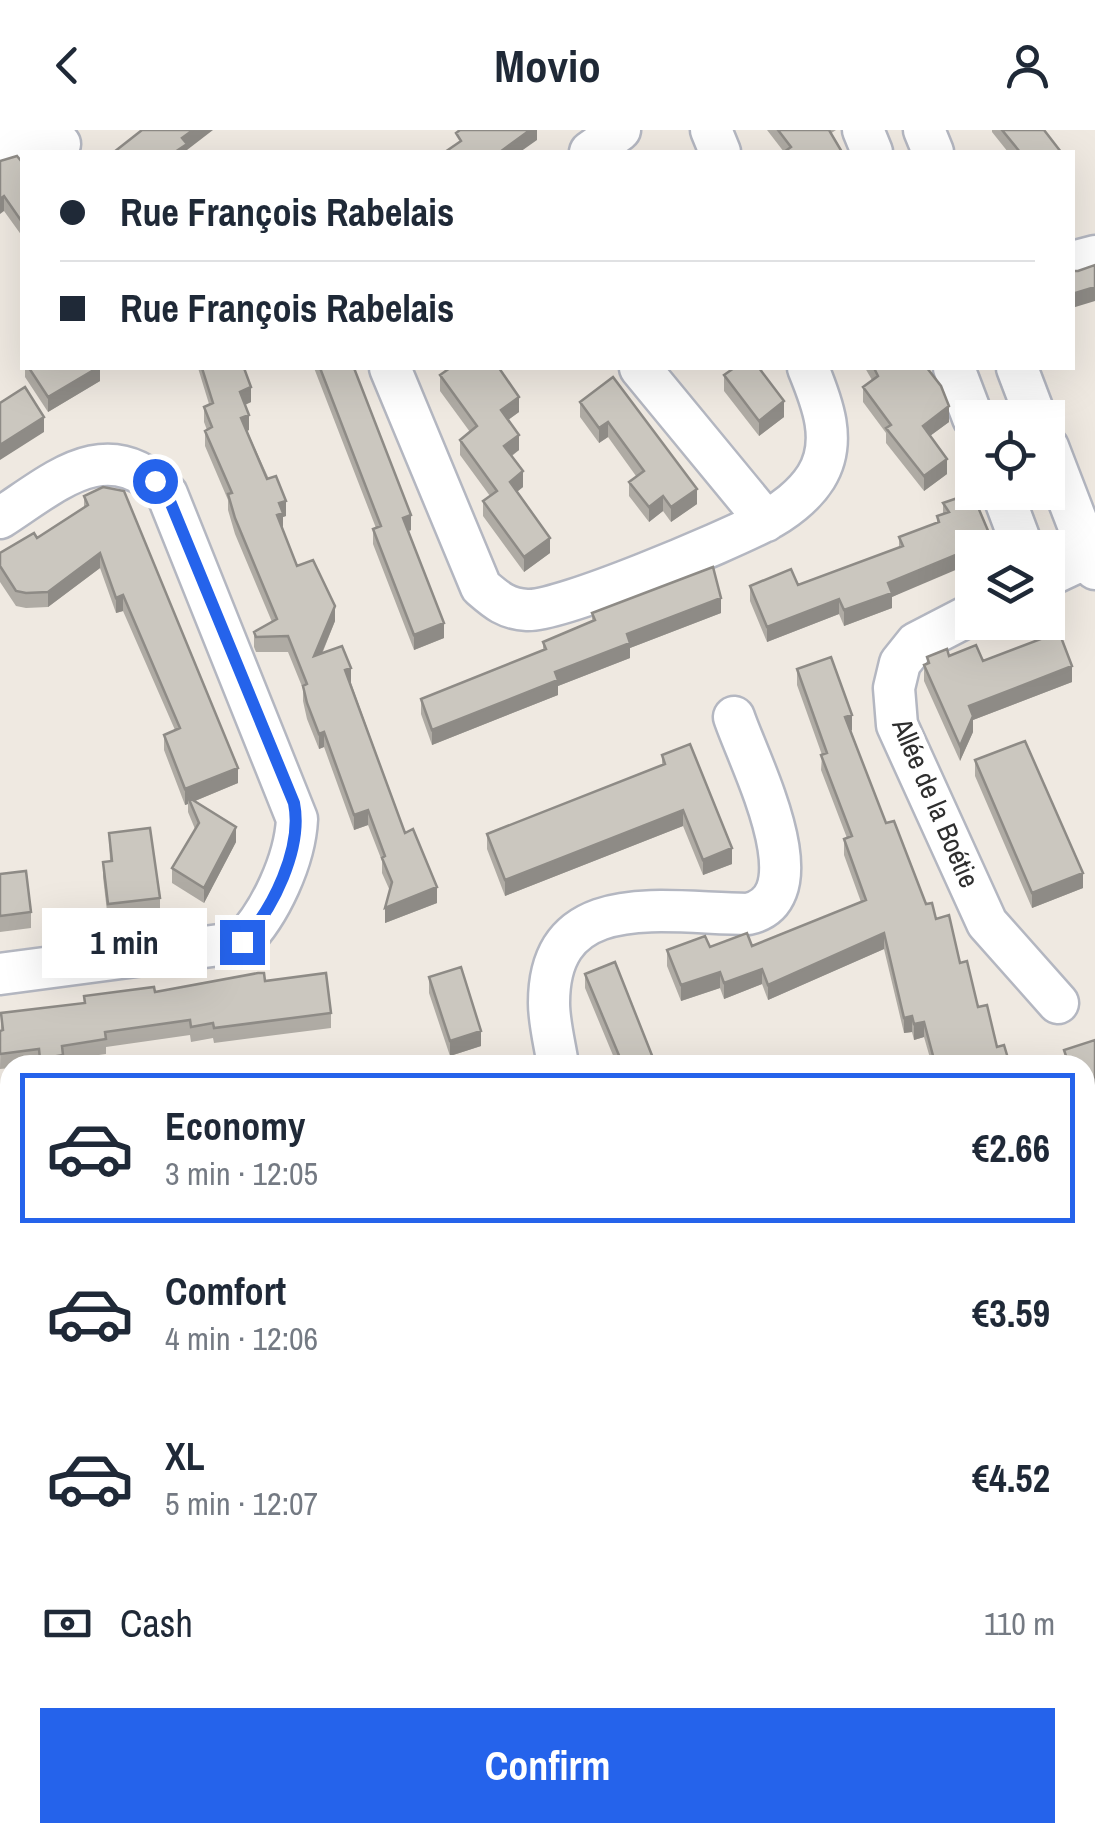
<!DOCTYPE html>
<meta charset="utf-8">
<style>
body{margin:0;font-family:"Archivo Narrow",sans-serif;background:#f6f6f7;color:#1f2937;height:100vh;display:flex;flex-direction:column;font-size:38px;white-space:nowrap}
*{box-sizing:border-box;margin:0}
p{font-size:32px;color:#747a83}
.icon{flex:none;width:55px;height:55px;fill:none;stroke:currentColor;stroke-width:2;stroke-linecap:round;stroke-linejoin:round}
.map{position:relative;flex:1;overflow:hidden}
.panel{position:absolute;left:0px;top:925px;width:1095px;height:788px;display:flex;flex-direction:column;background:#fff;border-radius:30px 30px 0 0;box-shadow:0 10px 40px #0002}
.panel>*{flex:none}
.banner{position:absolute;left:20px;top:20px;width:1055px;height:220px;border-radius:0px;box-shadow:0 10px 40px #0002;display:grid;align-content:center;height:220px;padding:0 40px;background:#fff}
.controls{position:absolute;left:955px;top:270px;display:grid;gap:20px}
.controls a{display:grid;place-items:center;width:110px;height:110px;border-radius:0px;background:#fff;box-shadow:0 10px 40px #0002;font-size:50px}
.end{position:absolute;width:45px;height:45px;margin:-22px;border:12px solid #2563eb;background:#fff;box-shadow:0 0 0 5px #fff}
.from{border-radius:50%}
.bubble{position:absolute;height:70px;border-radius:0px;background:#fff;box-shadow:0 10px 40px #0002;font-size:32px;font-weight:800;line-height:70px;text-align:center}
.banner b{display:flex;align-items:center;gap:35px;height:95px;font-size:38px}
.banner b+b{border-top:2px solid #e0e1e3}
.banner i{width:25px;height:25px;background:#1f2937}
ul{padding:18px 0 0;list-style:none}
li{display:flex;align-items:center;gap:30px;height:150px;margin:0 20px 15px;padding:0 20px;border:5px solid transparent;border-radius:0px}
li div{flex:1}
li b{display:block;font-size:38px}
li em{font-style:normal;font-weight:800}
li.active{border-color:#2563eb}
li>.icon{width:90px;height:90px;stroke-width:1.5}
.pay{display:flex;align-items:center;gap:25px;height:110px;padding:0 40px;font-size:38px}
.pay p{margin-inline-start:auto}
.action{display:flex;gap:20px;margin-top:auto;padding:20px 40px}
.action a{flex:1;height:115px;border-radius:0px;background:#2563eb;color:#fff;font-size:40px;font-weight:800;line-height:115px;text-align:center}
header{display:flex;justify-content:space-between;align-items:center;height:130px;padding:0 40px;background:#fff;font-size:45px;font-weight:800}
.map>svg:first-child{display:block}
</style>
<header><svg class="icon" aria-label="back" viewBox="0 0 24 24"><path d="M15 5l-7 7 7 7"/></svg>Movio<svg class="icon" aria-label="person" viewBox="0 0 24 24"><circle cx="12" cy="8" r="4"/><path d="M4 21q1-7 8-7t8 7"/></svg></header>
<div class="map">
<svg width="1095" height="1711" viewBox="0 0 1095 1711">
<rect width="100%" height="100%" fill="#efe9e1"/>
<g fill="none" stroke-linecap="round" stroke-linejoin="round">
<defs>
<path id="minor" d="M 711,0 L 720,22
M 863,0 L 872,22
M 924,0 L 933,22
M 590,22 L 620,0
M 0,24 L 15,13 L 60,14
M 1072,132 L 1095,126
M 390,238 L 481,457 C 496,470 506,479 527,480 C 561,482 726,411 763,392 C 783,382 804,366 816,347 C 838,312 822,272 808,238
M 640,238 L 766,391
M 954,238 L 973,288
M 1017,238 L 1036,288
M 1048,317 L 1095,439
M 1002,362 L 1023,418
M 0,388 C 56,352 107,302 167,364 L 297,689 C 295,730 270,784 242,812 L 0,844
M 1048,446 L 1095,424
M 972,484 L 916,513 L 900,533 L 894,558 L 897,595 L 987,793 L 1058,873
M 558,935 C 555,915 549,893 549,873 C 549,756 667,784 748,784 C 821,768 749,632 734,587
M 1085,1058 L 1095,1055
M 1085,1240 L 1095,1236
M 0,1281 L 10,1281
M 1085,1480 L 1095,1497
M 455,1702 L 459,1711
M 843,1702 L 847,1711
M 917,1702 L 923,1711
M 375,1711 L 401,1702
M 777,1711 L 794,1702"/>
</defs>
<!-- minor casing -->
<use href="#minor" stroke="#b4b7c1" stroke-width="45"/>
<!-- minor -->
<use href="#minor" stroke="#fff" stroke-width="40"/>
</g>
<!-- wall -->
<path fill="#afaba4" d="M 767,0 L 836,0 L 830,4 L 784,22 Z
M 992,0 L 1044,0 L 1061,22 L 1008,22 L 992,2 Z
M 0,31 L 22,32 L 22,106 L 4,81 Z
M 25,238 L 100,238 L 100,251 L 48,282 L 25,247 Z
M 198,238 L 244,238 L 251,272 L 245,275 L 249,300 L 247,301 L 286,386 L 283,387 L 282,398 L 297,436 L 335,491 L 322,524 L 351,553 L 405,703 L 437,773 L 385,793 L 390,761 L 382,743 L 382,731 L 368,695 L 354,700 L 324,617 L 319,619 L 307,589 L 303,571 L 303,559 L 288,522 L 256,522 L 254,517 L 254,502 L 272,492 L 235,404 L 228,380 L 228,370 L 205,316 L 205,301 L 207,300 L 204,292 L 204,277 L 209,274 Z
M 314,238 L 354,238 L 411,400 L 409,401 L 444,508 L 414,520 L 373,414 L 373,399 L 376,398 Z
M 729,238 L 759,238 L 784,287 L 759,306 L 724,261 L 724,245 L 731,240 Z
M 865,238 L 927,238 L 949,292 L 930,306 L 947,344 L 924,361 L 886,313 L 886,303 L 863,272 L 863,257 L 872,250 Z
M 440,245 L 519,282 L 508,290 L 519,320 L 512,326 L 523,357 L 517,362 L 550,423 L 524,442 L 483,386 L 483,371 L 490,366 L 460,325 L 460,310 L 470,302 L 440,261 Z
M 613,247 L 697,374 L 671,392 L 663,381 L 649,392 L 629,366 L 629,352 L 636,346 L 608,307 L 599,313 L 580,287 L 580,272 Z
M 84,366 L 238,653 L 195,671 L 236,712 L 204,773 L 172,753 L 172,738 L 195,699 L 188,682 L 188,674 L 185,675 L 164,620 L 164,605 L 175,600 L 123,481 L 116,483 L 100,438 L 48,477 L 26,478 L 16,476 L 0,452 L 0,423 L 37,408 L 84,378 Z
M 943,373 L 992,418 L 892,467 L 892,478 L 844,496 L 839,484 L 767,512 L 750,471 L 750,456 L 798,455 L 899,418 L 899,407 L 937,393 L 937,386 L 943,384 Z
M 592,483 L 721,483 L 630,518 L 630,528 L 558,556 L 558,565 L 432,615 L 421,584 L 421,569 L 543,520 L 543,512 L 592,492 Z
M 949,526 L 983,531 L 1072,552 L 973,590 L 973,602 L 960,631 L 924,551 L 924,535 L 927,534 L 927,527 Z
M 797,539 L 852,600 L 851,601 L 886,693 L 926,774 L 936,789 L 960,833 L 997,917 L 1010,935 L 932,935 L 924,907 L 914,910 L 912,902 L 904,903 L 884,819 L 768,870 L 762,854 L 724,869 L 720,858 L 681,871 L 667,836 L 667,820 L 752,816 L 861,772 L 844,725 L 844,709 L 847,708 L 821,640 L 822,625 L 797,555 Z
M 662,625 L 732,734 L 703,745 L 683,696 L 505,766 L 487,719 L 487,704 L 662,635 Z
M 975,630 L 1083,758 L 1032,778 L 975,646 Z
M 109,703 L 160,768 L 160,784 L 108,790 L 103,747 L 103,732 L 110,731 Z
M 0,744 L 31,782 L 31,798 L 0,802 Z
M 585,844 L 655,933 L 678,935 L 617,935 L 585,858 Z
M 429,847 L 481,916 L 450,926 L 429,863 Z
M 265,851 L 331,883 L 331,898 L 214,913 L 213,908 L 191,912 L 190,905 L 106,917 L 106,924 L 63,930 L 63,935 L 10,935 L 10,938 L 0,939 L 1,883 L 84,873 L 84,866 L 155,862 Z
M 0,1182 L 10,1183 L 10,1232 L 0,1231 Z
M 1085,1278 L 1095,1298 L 1095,1373 L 1091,1375 L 1085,1363 Z
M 0,1304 L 6,1312 L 10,1312 L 10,1381 L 0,1380 Z
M 983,1702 L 1027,1702 L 1031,1711 L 988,1711 Z"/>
<!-- shaded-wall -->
<path fill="#8e8b86" d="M 193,0 L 213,0 L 187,20 L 187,22 L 175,22 L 182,8 Z
M 530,0 L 537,0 L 537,10 L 520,22 L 500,22 Z
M 4,66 L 4,81 L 0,84 L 0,69 Z
M 1095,157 L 1095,171 L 1072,178 L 1072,164 Z
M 97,238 L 100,238 L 100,251 L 48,282 L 48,267 Z
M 251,257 L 251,272 L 240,277 L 240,262 Z
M 519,267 L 519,282 L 501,295 L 501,280 Z
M 784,271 L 784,287 L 759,306 L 759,291 Z
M 949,276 L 949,292 L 923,311 L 923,296 Z
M 249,285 L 249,300 L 241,303 L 241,288 Z
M 44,287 L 44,302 L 0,330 L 0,315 Z
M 608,292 L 608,307 L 599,313 L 599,298 Z
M 519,305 L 519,320 L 504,331 L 504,316 Z
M 947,329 L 947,344 L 924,361 L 924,346 Z
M 523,341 L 523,357 L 510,367 L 510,352 Z
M 697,359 L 697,374 L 671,392 L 671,377 Z
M 663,366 L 663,381 L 649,392 L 649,377 Z
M 286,371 L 286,386 L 283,387 L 283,398 L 277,385 L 279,373 Z
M 411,385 L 411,400 L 403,403 L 403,388 Z
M 550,408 L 550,423 L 524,442 L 524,427 Z
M 992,410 L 992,418 L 973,418 Z
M 972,418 L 972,433 L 892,467 L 892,478 L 844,496 L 844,480 L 888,453 Z
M 100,423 L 100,438 L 48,477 L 48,462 Z
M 123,465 L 123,481 L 116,483 L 116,468 Z
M 721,468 L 721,483 L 630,518 L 630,528 L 558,556 L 558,565 L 432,615 L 432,600 L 555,542 L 627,504 Z
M 839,469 L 839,484 L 767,512 L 767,497 Z
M 335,476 L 335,491 L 314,542 L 314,526 Z
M 444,493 L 444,508 L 414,520 L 414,505 Z
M 1072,536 L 1072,552 L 973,590 L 973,602 L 960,631 L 960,616 L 969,576 Z
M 351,538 L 351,553 L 345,555 L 345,540 Z
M 852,585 L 852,600 L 845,602 L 845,587 Z
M 324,602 L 324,617 L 319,619 L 319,604 Z
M 238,638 L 238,653 L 190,673 L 188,667 L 188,674 L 185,675 L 185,659 Z
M 368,680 L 368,695 L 354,700 L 354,685 Z
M 683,680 L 683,696 L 505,766 L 505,750 Z
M 236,697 L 236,712 L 204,773 L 204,758 Z
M 732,718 L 732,734 L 703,745 L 703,730 Z
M 1083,743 L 1083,758 L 1032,778 L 1032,763 Z
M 437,757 L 437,773 L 385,793 L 385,778 Z
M 884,803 L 884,819 L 768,870 L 768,855 Z
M 762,839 L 762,854 L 724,869 L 724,853 Z
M 720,842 L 720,858 L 681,871 L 681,855 Z
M 912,886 L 912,902 L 904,903 L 904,888 Z
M 924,892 L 924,907 L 914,910 L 914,894 Z
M 481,901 L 481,916 L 450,926 L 450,911 Z
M 1095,952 L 1095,967 L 1085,970 L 1085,955 Z
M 1095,1169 L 1095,1184 L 1085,1188 L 1085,1173 Z
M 1095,1357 L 1095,1373 L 1091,1375 L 1091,1359 Z
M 1095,1614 L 1095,1629 L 1085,1634 L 1085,1619 Z
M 663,1702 L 694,1702 L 677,1711 L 645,1711 Z"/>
<!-- building -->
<path fill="#cbc7bf" stroke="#8e8b86" stroke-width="2.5" d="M 142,0 L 193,0 L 182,8 L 187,14 L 175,22 L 114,22 Z
M 460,0 L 530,0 L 500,22 L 445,22 L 461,11 L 456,3 Z
M 778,0 L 829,0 L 842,22 L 784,22 L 791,17 Z
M 1002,0 L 1044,0 L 1061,22 L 1020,22 Z
M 17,26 L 22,32 L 22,92 L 4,66 L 0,69 L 0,31 Z
M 1095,135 L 1095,157 L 1072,164 L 1072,141 L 1078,141 Z
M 29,238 L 97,238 L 48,267 Z
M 202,238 L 244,238 L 251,257 L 240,262 L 249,285 L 241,288 L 267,349 L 276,346 L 286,371 L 279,373 L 283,383 L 277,385 L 297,436 L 313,430 L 335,476 L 314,526 L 342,516 L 351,538 L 345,540 L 405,703 L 413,699 L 437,757 L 385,778 L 392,752 L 382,728 L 385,726 L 368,680 L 354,685 L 324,602 L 319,604 L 307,573 L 303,556 L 307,554 L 288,506 L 256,507 L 254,502 L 277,489 L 235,388 L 228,364 L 232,363 L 205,301 L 212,297 L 204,277 L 213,273 Z
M 320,238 L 354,238 L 411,385 L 403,388 L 444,493 L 414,505 L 373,399 L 381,396 Z
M 450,238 L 499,238 L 519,267 L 501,280 L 519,305 L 504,316 L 523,341 L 510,352 L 550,408 L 524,427 L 483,371 L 497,361 L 460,310 L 477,296 L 440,245 Z
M 734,238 L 759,238 L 784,271 L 759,291 L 724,245 Z
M 874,238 L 927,238 L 941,256 L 949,276 L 923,296 L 947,329 L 924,346 L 886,298 L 891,295 L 863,257 L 878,246 Z
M 613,247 L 697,359 L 671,377 L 663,366 L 649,377 L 629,352 L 644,341 L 608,292 L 599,298 L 580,272 Z
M 25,257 L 44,287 L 0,315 L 0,273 Z
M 103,357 L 124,361 L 238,638 L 185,659 L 164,605 L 180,598 L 123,465 L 116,468 L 100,423 L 48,462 L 26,463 L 16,461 L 0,436 L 0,423 L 34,403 L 37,408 L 88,375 L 84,366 Z
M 972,363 L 992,410 L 888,453 L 892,463 L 844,480 L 839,469 L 767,497 L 750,456 L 791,439 L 798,455 L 903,416 L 899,407 L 939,392 L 937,386 L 949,382 L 943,373 Z
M 713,437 L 721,468 L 627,504 L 630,513 L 555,542 L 558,550 L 432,600 L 421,569 L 546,519 L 543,512 L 595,490 L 592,483 Z
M 1059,502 L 1072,536 L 969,576 L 973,586 L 960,616 L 924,535 L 929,533 L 927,527 L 947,519 L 949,526 L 976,515 L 983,531 Z
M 831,527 L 852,585 L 845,587 L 886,693 L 894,691 L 926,774 L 932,773 L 936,789 L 949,785 L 960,833 L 967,831 L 978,877 L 987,875 L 997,917 L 1004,915 L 1010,935 L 942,935 L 941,931 L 935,933 L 924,892 L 914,894 L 912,886 L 904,888 L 884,803 L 768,855 L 762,839 L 724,853 L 720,842 L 681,855 L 667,820 L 705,806 L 710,817 L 747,803 L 752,816 L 866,770 L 844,709 L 852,706 L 821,625 L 827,623 L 797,539 Z
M 1025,611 L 1083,743 L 1032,763 L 975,630 Z
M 690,614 L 732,718 L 703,730 L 683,680 L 505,750 L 487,704 L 665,634 L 662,625 Z
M 188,667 L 236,697 L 204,758 L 172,738 L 199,693 Z
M 150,698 L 160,768 L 108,774 L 103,732 L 112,731 L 109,703 Z
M 26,741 L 31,782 L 0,786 L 0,744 Z
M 615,832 L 655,933 L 676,928 L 678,935 L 623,935 L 585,844 Z
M 461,837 L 481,901 L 450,911 L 429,847 Z
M 258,843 L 264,843 L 265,851 L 326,843 L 331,883 L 214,898 L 213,893 L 191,897 L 190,890 L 105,902 L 106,909 L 62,916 L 63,925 L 40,929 L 39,919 L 0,924 L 0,901 L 3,900 L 1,883 L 85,873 L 84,866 L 154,857 L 155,862 Z
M 1095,910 L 1095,952 L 1085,955 L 1085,935 L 1069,935 L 1064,920 Z
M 1095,1114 L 1095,1169 L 1085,1173 L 1085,1119 Z
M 0,1182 L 10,1183 L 10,1217 L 0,1217 Z
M 1085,1278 L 1095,1298 L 1095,1357 L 1091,1359 L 1085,1348 Z
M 0,1304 L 6,1305 L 6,1312 L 10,1312 L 10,1356 L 0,1355 Z
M 1085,1572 L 1095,1593 L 1095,1614 L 1085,1619 Z
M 5,1601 L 10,1601 L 10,1702 L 26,1702 L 26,1711 L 0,1711 L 0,1625 L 4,1626 Z
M 558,1702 L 576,1702 L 580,1711 L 542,1711 Z
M 591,1702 L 663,1702 L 645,1711 L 580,1711 L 579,1708 Z
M 991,1702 L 1027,1702 L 1031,1711 L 995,1711 Z"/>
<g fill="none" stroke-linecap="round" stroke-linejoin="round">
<!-- route -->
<path stroke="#2563eb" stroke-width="12" d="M 155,351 L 167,364 L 294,673 C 303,718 273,780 242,812"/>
</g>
<g text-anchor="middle" stroke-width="10" stroke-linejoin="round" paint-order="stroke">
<!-- street labels -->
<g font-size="28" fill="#2e2e2e" stroke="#fff">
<text transform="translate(936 673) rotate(67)" y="10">Allée de la Boétie</text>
</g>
</g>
</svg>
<div class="controls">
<a><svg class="icon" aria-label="locate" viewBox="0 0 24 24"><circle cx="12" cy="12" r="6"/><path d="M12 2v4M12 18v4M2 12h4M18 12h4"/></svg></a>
<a><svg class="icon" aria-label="layers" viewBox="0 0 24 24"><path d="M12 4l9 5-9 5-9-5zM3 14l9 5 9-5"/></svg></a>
</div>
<i class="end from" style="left:155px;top:351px"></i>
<i class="end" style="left:242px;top:812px"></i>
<div class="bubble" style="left:42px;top:778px;width:165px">1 min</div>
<div class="banner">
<b><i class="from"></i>Rue François Rabelais</b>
<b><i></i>Rue François Rabelais</b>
</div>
<section class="panel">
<ul>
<li class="active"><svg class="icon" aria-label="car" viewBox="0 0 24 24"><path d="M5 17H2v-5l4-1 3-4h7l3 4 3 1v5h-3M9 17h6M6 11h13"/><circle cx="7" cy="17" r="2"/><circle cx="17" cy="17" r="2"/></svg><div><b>Economy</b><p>3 min · 12:05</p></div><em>€2.66</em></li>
<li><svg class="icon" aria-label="car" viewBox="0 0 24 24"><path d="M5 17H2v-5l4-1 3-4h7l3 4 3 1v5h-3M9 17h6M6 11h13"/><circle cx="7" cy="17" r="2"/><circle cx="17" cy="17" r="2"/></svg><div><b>Comfort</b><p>4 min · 12:06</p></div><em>€3.59</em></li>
<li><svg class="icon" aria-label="car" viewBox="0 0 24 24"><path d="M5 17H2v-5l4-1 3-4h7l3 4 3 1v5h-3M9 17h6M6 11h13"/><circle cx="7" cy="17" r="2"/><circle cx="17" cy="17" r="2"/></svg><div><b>XL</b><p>5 min · 12:07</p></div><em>€4.52</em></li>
</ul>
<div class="pay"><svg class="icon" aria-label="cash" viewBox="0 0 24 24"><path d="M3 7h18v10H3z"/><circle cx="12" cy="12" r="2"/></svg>Cash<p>110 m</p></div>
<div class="action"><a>Confirm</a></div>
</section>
</div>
